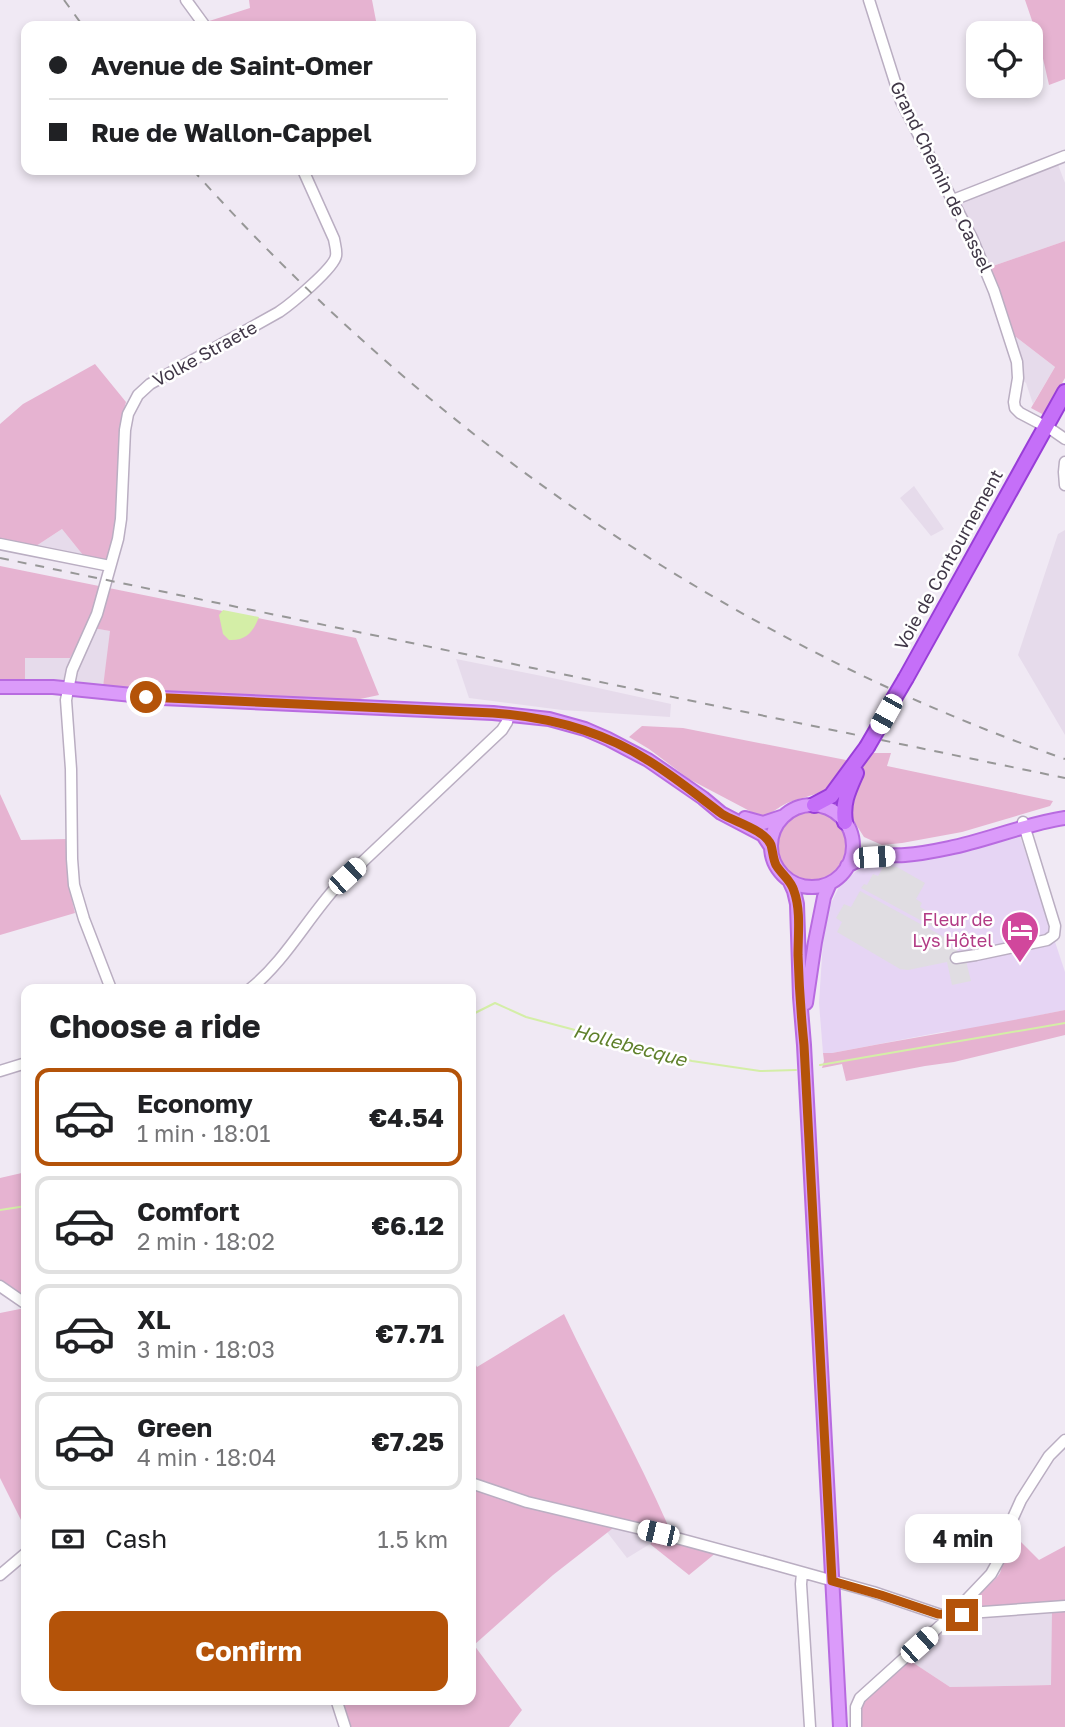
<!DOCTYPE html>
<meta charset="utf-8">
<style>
body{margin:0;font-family:"Golos Text",sans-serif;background:#f2f2f2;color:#202124;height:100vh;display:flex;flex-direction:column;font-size:26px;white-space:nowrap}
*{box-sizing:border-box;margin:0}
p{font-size:23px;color:#757577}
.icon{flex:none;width:38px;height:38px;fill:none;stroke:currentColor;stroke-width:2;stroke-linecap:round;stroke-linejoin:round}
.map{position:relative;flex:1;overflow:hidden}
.sheet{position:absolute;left:21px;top:984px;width:455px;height:721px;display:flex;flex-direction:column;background:#fff;border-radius:14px;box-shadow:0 4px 10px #0003}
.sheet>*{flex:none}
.top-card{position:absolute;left:21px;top:21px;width:455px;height:154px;border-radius:14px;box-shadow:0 4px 10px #0003;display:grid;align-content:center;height:154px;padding:0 28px;background:#fff}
.fabs{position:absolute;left:966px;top:21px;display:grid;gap:14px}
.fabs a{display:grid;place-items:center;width:77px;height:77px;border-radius:14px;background:#fff;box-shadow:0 4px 10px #0003;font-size:35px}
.end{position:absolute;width:32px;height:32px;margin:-16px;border:9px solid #b45309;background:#fff;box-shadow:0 0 0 4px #fff}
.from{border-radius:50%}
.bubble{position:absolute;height:49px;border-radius:14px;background:#fff;box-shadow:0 4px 10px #0003;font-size:23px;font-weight:700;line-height:49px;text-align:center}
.car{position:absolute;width:21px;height:42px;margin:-21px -10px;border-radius:9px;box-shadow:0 0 5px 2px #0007;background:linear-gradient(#fff 24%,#345 0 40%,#fff 0 76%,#345 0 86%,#fff 0)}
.top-card b{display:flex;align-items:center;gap:24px;height:66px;font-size:26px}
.top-card b+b{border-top:2px solid #e0e0e0}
.top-card i{width:18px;height:18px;background:#202124}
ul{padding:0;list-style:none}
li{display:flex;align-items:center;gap:21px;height:98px;margin:0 14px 10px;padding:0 14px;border:4px solid #e0e0e0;border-radius:14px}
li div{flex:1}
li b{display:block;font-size:26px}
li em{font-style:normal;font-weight:700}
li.active{border-color:#b45309}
li>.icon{width:63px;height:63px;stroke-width:1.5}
h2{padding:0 28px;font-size:32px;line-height:84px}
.pay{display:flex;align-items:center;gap:18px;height:77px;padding:0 28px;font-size:26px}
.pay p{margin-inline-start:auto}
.cta{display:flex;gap:14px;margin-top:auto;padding:14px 28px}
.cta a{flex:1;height:80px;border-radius:14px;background:#b45309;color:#fff;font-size:28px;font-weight:700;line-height:80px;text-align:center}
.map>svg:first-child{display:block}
</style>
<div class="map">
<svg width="1065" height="1727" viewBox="0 0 1065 1727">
<rect width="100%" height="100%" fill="#f0e9f4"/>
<!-- residential -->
<path fill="#e6dbeb" d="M 1057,162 L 1065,183 L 1065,241 L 990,267 L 959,201 Z
M 1016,337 L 1055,367 L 1033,404 L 1026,383 L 1022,380 L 1013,338 Z
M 914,486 L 944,529 L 931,536 L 900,498 Z
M 62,529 L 87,560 L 33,548 Z
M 1065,530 L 1065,735 L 1018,655 L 1058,534 Z
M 87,627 L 111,631 L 102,697 L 24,691 L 25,658 L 70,658 Z
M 456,659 L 557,679 L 671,704 L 670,717 L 562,710 L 469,698 Z
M 617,1525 L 660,1535 L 650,1544 L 627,1558 L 607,1532 Z
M 1052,1612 L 1052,1685 L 950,1687 L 909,1660 L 955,1619 Z"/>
<!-- commercial -->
<path fill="#e6d5f4" d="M 1020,836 L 1065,972 L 1065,1010 L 973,1029 L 942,1032 L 832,1053 L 823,1053 L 819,1003 L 823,941 L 830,905 L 841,883 L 866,864 L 933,858 Z"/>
<!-- green -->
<path fill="#e6b3d1" d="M 249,0 L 372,0 L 377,26 L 209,26 L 206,22 L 250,8 Z
M 1025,0 L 1065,0 L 1065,79 L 1049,85 L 1039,41 Z
M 1065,241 L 1065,378 L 1044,415 L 1031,408 L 1055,367 L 1016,337 L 1013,338 L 990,267 Z
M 95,364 L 126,402 L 120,426 L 115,529 L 107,560 L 87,560 L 62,529 L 33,548 L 0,540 L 0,424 L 23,404 Z
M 0,566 L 356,638 L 379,695 L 346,702 L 145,692 L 103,687 L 110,631 L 87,627 L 70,658 L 25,658 L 25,681 L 0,682 Z
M 642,726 L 683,728 L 846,760 C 839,794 814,793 787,803 C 779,807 771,813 763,818 L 689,779 L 649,749 L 629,737 Z
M 870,753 L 891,753 L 887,766 L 1053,801 L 1050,806 L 962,832 L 902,843 L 882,845 L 864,837 L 848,812 L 859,776 Z
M 0,794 L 21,840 L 67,839 L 68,882 L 75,913 L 0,935 Z
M777 846a35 35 0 1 1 70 0a35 35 0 1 1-70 0Z
M 1065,1010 L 1065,1035 L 954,1062 L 925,1066 L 846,1081 L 842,1064 L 822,1068 L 824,1061 L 823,1053 L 832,1053 C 910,1038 987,1026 1065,1010 Z
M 26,1172 L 26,1301 L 0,1283 L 0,1178 Z
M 25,1308 L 26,1309 L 26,1530 L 0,1478 L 0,1313 Z
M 564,1314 C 598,1386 638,1456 670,1530 L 527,1497 L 471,1478 L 471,1356 L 477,1367 Z
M 471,1487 L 617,1525 L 553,1575 L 474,1645 L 522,1710 L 509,1727 L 349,1727 L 340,1699 L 471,1699 Z
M 1012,1533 L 1039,1560 L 1065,1546 L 1065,1601 L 982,1608 L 974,1604 C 977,1591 993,1584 1000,1573 Z
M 660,1535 L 717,1552 L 689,1575 L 650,1544 Z
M 1065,1610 L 1065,1727 L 859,1727 L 857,1713 L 864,1698 L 909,1660 L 950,1687 L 1051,1685 L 1052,1612 Z"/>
<!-- parking -->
<path fill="#e0dde2" d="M 884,866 L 897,867 L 925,883 L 916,899 L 922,903 L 920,907 L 938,918 L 933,927 L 861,888 L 864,884 L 867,885 L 873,874 L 878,876 Z
M 860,891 L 946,938 L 947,945 L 958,951 L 968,953 L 967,965 L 971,981 L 952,985 L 947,962 L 908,970 L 900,969 L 837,932 L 842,922 L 836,918 L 844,904 L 851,907 Z"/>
<!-- water -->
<path fill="#d4eea7" d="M 223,610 L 259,617 C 253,632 246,641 229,640 L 223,634 L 219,615 Z"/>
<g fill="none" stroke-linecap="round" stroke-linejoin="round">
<!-- stream -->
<path stroke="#d4eea7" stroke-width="2" d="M 471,1015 L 495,1003 L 526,1017 L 692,1061 L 760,1071 L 796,1070
M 820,1065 L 1065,1023
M 0,1210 L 26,1206"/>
<defs>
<path id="minor" d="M 186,0 L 205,26
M 869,0 L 901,101 L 972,238 L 994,291 L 1017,362 L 1018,378 L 1014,402 L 1015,408 L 1020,413 L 1039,423
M 953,200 L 1065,156
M 1052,430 L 1065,439
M 1065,462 L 1064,472 L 1065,485
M 0,544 L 110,566
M 956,958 L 976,955 L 1047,940 L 1054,935 L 1055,926 L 1023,822
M 111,989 L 84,919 L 74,885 L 72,859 L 71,769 L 66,700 L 72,670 L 97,614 L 118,539 L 121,519 L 125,430 L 128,414 L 138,395 L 150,384 L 279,312 C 291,304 334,268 336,256 C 337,251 335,245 334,239 L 303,170
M 250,989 C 285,961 307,919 337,886 L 502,730 L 507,722 L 509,714
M 0,1071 L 26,1063
M 0,1286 L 26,1304
M 471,1483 L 527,1502 L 658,1533 L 769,1563 L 873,1592 L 941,1615 L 1065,1606
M 802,1573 L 801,1584 L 810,1727
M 0,1575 L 26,1553
M 336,1699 L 345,1727
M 856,1727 L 856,1707 L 860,1698 L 952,1615 L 991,1574 L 1001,1556 L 1012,1520 L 1021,1500 L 1049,1456 L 1065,1440"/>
<path id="major" d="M 0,687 L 53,687 L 162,698 L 493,713 L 549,719 L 585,729 L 608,739 L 648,760 L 703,798 L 721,813 L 763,835 L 771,847
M771 846a41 41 0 1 1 82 0a41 41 0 1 1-82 0Z
M 745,818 L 763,823 L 784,816
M 847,866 C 866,855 885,856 905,855 C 920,854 935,851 949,848 C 988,840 1025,824 1065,818
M 789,880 L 794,891 L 797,904 L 800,997 L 804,1045 L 840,1727
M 806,1003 L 815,942 L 824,897 L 830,883"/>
<path id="highway" d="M 906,678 L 1065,392
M 878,728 L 893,700
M 814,805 L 831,796 L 867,747
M 845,822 C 842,803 848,791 856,773"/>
</defs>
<!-- minor casing -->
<use href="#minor" stroke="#baaec2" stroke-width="13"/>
<!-- major casing -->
<use href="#major" stroke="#b86be0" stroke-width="16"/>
<!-- highway casing -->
<use href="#highway" stroke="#993ed8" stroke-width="18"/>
<!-- minor -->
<use href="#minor" stroke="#fff" stroke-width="10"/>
<!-- major -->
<use href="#major" stroke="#db9bfa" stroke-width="12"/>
<!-- highway -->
<use href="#highway" stroke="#c56ff8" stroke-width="14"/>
<!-- rail -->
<path stroke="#979797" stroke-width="2" stroke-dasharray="9 9" stroke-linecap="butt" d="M 64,0 L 83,26
M 193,170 C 429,435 729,642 1065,759
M 0,558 L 1065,778"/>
<defs>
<path id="highway-bridge" d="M 893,700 L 906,678
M 867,747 L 878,728"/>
</defs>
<!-- highway-bridge casing -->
<use href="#highway-bridge" stroke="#993ed8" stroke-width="18" stroke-linecap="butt"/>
<!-- highway-bridge -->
<use href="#highway-bridge" stroke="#c56ff8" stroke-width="14"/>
</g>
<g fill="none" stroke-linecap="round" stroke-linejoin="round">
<!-- route -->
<path stroke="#b45309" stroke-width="9" d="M 146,697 L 493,713 C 549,717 601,730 649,761 C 675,777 698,796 722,814 C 735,822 765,830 771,845 C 773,852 773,859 776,865 C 782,875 791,880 794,891 C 801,910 798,935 798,955 C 799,985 801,1015 804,1045 L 832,1581 L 881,1595 L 938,1614 L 962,1615"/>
</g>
<!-- icons -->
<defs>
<symbol id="hotel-pin" viewBox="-11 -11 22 30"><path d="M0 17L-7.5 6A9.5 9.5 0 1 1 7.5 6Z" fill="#d1479c" stroke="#fff"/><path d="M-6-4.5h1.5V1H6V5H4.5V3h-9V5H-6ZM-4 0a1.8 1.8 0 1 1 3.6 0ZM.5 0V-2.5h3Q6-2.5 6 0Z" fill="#fff"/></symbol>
</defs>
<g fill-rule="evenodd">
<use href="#hotel-pin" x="998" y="908" width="44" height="60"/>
</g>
<g text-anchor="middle" stroke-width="5" stroke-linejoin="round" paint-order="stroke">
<!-- street labels -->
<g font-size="18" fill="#403747" stroke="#fff">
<text transform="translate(941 177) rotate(64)" y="6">Grand Chemin de Cassel</text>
<text transform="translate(205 354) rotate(-29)" y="6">Volke Straete</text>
<text transform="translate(949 560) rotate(-61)" y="6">Voie de Contournement</text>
</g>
<!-- hotel labels -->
<g font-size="18" fill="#b23c85" stroke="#fff" text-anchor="end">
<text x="993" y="926">Fleur de<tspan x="993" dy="21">Lys Hôtel</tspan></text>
</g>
<!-- water labels -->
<g font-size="19" font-style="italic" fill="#5f802a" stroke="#fff">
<text transform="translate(630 1045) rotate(15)" y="7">Hollebecque</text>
</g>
</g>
</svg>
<div class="fabs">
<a><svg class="icon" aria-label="locate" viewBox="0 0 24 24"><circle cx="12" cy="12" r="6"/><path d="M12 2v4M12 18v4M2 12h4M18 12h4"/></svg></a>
</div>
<i class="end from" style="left:146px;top:697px"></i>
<i class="end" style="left:962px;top:1615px"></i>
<div class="bubble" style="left:905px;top:1514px;width:116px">4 min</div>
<i class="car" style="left:886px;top:714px;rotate:209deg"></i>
<i class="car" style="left:874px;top:857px;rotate:86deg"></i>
<i class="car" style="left:347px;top:876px;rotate:47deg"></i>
<i class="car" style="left:658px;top:1533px;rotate:283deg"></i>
<i class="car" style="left:919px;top:1645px;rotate:48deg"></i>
<div class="top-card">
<b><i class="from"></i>Avenue de Saint-Omer</b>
<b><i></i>Rue de Wallon-Cappel</b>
</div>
<section class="sheet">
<h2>Choose a ride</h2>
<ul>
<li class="active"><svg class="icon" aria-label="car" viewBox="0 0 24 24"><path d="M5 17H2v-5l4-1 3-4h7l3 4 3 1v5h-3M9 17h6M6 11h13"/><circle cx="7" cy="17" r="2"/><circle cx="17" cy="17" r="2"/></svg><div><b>Economy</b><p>1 min · 18:01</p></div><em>€4.54</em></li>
<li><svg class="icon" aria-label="car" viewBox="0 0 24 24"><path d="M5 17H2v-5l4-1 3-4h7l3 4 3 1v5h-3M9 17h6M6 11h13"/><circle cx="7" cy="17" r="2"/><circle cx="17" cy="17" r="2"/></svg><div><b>Comfort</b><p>2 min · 18:02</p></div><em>€6.12</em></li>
<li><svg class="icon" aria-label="car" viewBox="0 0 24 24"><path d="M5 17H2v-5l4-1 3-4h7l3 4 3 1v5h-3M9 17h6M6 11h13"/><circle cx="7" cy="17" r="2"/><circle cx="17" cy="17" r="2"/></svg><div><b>XL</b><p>3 min · 18:03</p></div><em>€7.71</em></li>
<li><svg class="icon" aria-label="car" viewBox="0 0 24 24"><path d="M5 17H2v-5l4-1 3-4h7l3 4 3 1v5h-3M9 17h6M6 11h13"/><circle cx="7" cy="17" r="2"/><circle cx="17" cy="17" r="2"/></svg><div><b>Green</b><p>4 min · 18:04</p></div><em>€7.25</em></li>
</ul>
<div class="pay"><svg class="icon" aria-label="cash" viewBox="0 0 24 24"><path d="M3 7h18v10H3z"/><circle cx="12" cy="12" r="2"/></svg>Cash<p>1.5 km</p></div>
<div class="cta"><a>Confirm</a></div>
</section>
</div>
